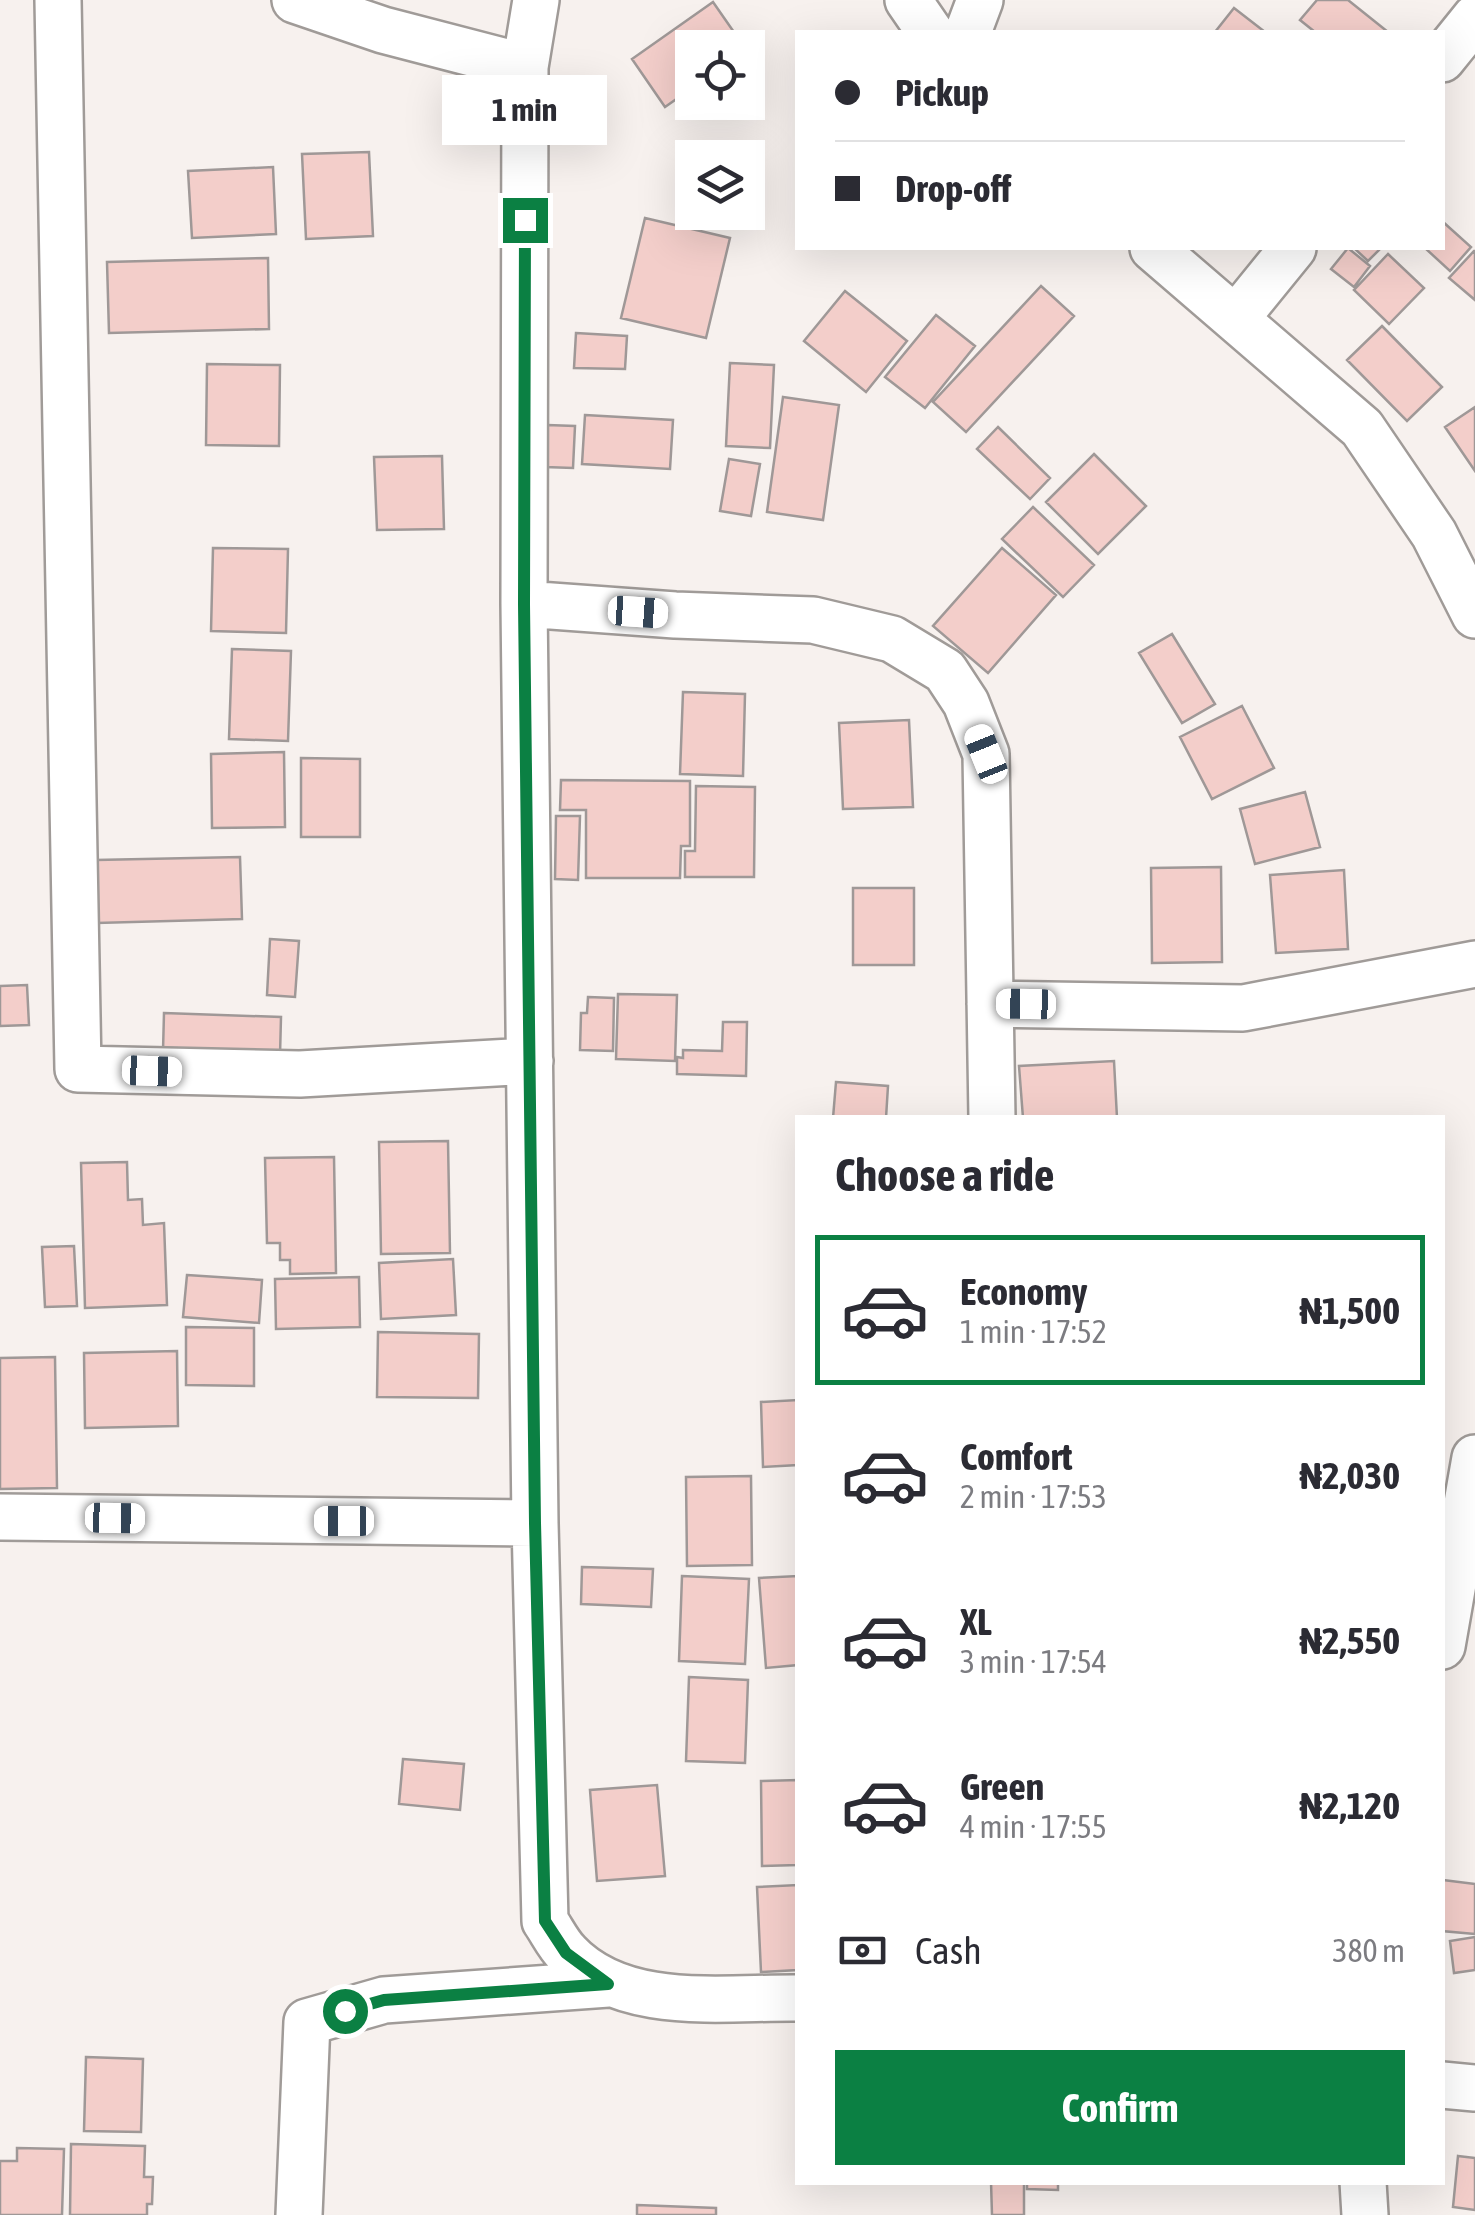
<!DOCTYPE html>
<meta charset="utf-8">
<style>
body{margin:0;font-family:"Asap Condensed",sans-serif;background:#f2f2f3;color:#2b2b33;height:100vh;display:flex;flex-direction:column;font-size:38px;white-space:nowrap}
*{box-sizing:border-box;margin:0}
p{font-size:32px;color:#7c7c81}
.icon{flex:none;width:55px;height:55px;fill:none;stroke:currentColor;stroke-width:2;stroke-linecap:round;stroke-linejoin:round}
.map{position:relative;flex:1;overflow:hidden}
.panel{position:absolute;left:795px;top:1115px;width:650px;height:1070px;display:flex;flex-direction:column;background:#fff;border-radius:0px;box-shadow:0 10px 40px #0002}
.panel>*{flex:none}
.top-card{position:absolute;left:795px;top:30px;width:650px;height:220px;border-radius:0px;box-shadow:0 10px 40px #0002;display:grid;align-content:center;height:220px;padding:0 40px;background:#fff}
.fabs{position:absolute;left:675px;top:30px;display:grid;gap:20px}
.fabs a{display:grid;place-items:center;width:90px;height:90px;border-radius:0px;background:#fff;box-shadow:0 10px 40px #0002;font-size:50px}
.end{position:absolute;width:45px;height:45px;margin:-22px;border:12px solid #0b8043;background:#fff;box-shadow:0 0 0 5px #fff}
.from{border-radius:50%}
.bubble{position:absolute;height:70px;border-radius:0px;background:#fff;box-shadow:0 10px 40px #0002;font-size:32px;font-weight:700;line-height:70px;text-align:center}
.car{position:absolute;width:30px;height:60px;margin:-30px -15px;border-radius:12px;box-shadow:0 0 8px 2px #0007;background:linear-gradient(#fff 24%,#345 0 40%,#fff 0 76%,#345 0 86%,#fff 0)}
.top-card b{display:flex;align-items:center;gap:35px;height:95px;font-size:38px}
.top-card b+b{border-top:2px solid #e1e1e2}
.top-card i{width:25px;height:25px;background:#2b2b33}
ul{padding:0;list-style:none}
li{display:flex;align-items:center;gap:30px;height:150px;margin:0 20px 15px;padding:0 20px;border:5px solid transparent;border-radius:0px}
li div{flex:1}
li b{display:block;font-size:38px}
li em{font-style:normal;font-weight:700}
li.active{border-color:#0b8043}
li>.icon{width:90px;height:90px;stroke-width:1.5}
h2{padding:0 40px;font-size:45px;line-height:120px}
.pay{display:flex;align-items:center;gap:25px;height:110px;padding:0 40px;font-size:38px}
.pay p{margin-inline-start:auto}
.primary-button{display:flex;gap:20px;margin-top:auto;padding:20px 40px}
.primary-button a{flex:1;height:115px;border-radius:0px;background:#0b8043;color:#fff;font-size:40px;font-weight:700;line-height:115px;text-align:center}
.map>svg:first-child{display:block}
</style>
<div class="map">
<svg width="1475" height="2215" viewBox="0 0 1475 2215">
<rect width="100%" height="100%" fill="#f7f1ee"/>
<!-- building -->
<path fill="#f3ceca" stroke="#9f9897" stroke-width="2.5" d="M 1317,0 L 1348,0 L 1388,32 L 1315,32 L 1300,20 Z
M 713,2 L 745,48 L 692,48 L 692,88 L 665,107 L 632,59 Z
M 1234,8 L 1265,32 L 1215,32 Z
M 369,152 L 373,236 L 306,239 L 302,154 Z
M 273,167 L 276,234 L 192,238 L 188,171 Z
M 645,218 L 730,238 L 706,338 L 621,318 Z
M 1442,221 L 1471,247 L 1450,271 L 1425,248 L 1442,248 Z
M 1348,248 L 1370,266 L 1354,287 L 1331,269 Z
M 1354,248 L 1381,248 L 1368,261 Z
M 1474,251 L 1475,251 L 1475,300 L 1449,278 Z
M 1388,254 L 1424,288 L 1389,324 L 1354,290 Z
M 268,258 L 269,329 L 109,333 L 107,262 Z
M 1041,286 L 1074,316 L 966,432 L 933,402 Z
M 845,291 L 907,341 L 866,392 L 804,341 Z
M 936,315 L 975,346 L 925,408 L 885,377 Z
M 1382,326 L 1442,387 L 1407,421 L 1347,360 Z
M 576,333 L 627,336 L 625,369 L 574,368 Z
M 730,363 L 774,365 L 770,448 L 726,446 Z
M 207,364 L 280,365 L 279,446 L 206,445 Z
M 783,397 L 839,405 L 823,520 L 767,512 Z
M 1475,407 L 1475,471 L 1445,427 Z
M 585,415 L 673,420 L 670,469 L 582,464 Z
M 547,425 L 575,426 L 573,468 L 545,467 Z
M 998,427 L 1050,478 L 1030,499 L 977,449 Z
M 1094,454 L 1146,506 L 1098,554 L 1046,502 Z
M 442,456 L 444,529 L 377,530 L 374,457 Z
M 729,459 L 760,464 L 751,516 L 720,511 Z
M 1033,507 L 1094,565 L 1063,597 L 1002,539 Z
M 213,548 L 288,549 L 286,633 L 211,631 Z
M 1002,548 L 1056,595 L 988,673 L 933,626 Z
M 1172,634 L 1215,704 L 1182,723 L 1139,653 Z
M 232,649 L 291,651 L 288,741 L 229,739 Z
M 683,692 L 745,694 L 743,776 L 680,774 Z
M 1242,706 L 1274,768 L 1212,799 L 1180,737 Z
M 909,720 L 913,807 L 843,809 L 839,723 Z
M 284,752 L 285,827 L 212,828 L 211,754 Z
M 301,758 L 360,759 L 360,837 L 301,837 Z
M 561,780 L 690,781 L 690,846 L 681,846 L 680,878 L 586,878 L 586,810 L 560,810 Z
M 696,786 L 755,787 L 754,877 L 685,877 L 685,851 L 695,851 Z
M 1305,792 L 1320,847 L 1255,864 L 1240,809 Z
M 556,816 L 580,816 L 578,880 L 555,879 Z
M 240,857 L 242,919 L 97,923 L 96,860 Z
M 1221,867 L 1222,962 L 1152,963 L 1151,868 Z
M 1344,870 L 1348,949 L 1276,953 L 1270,875 Z
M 853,888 L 914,888 L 914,965 L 853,965 Z
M 270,939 L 299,941 L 295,997 L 267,995 Z
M 27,985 L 29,1025 L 0,1026 L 0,986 Z
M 618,994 L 677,995 L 675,1061 L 616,1059 Z
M 588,997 L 614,998 L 613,1051 L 580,1050 L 581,1013 L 587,1013 Z
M 164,1013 L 281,1017 L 280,1055 L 163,1051 Z
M 723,1022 L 747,1022 L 746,1076 L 677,1074 L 677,1057 L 683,1058 L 683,1050 L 722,1051 Z
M 1114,1061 L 1117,1118 L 1023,1118 L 1019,1066 Z
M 836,1082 L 888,1086 L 886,1118 L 833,1118 Z
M 448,1141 L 450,1253 L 381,1254 L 379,1142 Z
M 334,1157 L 336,1273 L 290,1274 L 290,1260 L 280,1260 L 280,1243 L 267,1243 L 265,1158 Z
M 127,1162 L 128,1200 L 142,1199 L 143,1225 L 164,1223 L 167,1305 L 85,1308 L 81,1163 Z
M 74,1246 L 77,1306 L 45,1307 L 42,1247 Z
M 453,1259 L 456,1315 L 381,1319 L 379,1263 Z
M 187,1275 L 262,1280 L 259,1323 L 183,1317 Z
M 359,1277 L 360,1327 L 276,1329 L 275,1279 Z
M 186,1327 L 254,1328 L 254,1386 L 186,1385 Z
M 378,1332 L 479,1334 L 478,1398 L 377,1397 Z
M 177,1351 L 178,1426 L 85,1428 L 84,1353 Z
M 55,1357 L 57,1488 L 0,1489 L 0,1358 Z
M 798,1400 L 798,1465 L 763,1467 L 761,1402 Z
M 751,1476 L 752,1565 L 687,1566 L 686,1477 Z
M 582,1567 L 653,1569 L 651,1607 L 581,1604 Z
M 682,1576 L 749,1579 L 745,1664 L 679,1661 Z
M 798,1576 L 798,1665 L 766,1668 L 759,1578 Z
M 689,1677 L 748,1680 L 745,1763 L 686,1761 Z
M 403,1759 L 464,1764 L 460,1810 L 399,1804 Z
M 798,1780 L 798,1865 L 762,1866 L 761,1781 Z
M 657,1785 L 665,1876 L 597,1881 L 590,1790 Z
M 1443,1880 L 1475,1884 L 1475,1934 L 1442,1931 Z
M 798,1885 L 798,1970 L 761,1972 L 757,1887 Z
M 1475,1937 L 1475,1970 L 1454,1973 L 1450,1941 Z
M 86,2057 L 143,2059 L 141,2132 L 84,2131 Z
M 71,2144 L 145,2146 L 144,2177 L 153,2177 L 152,2204 L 147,2204 L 147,2215 L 70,2215 Z
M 17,2148 L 64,2149 L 62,2215 L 0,2215 L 0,2161 L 17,2161 Z
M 1458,2156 L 1475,2158 L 1475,2210 L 1453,2207 Z
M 991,2182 L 1024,2182 L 1024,2215 L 992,2215 Z
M 1027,2182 L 1058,2182 L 1058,2190 L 1027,2189 Z
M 637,2205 L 716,2208 L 716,2215 L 637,2215 Z"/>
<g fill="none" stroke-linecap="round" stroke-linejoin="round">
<defs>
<path id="minor" d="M 58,0 L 78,1069 L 300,1074 L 530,1061
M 295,0 L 383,30 L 525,67
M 536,0 L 525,67 L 524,604 L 535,1523 L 545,1921 C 552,1931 558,1944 567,1953 C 623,2013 723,1997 798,1998
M 908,0 L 930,32
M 968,32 L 980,0
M 1442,59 L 1475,18
M 1153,248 L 1362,428 L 1434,534 L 1475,615
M 1237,317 L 1293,248
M 524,604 L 675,615 L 813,620 L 892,639 L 945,671 L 966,703 L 986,754 L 992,1118
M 990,1004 L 1243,1008 L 1475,964
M 0,1517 L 535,1523
M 1442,1646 L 1475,1458
M 1442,2085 L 1475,2088
M 1363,2182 L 1365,2215
M 299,2215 L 307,2022 L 384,2000 L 608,1984"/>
</defs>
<!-- minor casing -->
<use href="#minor" stroke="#a09b98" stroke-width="50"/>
<!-- minor -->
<use href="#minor" stroke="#fff" stroke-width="45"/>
</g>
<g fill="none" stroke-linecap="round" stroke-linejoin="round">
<!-- route -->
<path stroke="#0b8043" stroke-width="12" d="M 345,2011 L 384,2000 L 608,1984 L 566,1953 L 545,1921 L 535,1523 L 524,604 L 525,220"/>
</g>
</svg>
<div class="fabs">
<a><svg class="icon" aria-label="locate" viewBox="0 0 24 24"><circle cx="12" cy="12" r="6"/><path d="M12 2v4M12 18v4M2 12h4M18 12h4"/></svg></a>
<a><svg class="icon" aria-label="layers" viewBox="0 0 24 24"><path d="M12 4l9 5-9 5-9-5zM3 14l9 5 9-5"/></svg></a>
</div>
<i class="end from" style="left:345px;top:2011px"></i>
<i class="end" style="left:525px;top:220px"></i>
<div class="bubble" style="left:442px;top:75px;width:165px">1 min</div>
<i class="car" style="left:638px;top:612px;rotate:94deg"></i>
<i class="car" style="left:986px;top:754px;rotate:338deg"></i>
<i class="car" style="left:1026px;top:1004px;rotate:271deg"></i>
<i class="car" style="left:152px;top:1071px;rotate:92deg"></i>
<i class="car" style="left:115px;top:1518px;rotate:91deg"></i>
<i class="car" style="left:344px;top:1521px;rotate:270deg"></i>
<div class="top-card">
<b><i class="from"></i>Pickup</b>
<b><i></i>Drop-off</b>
</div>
<section class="panel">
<h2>Choose a ride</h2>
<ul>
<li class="active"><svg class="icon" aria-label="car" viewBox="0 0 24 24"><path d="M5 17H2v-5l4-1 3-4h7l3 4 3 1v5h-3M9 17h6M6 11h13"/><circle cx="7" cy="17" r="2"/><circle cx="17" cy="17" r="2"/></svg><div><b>Economy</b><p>1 min · 17:52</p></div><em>₦1,500</em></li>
<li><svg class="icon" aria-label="car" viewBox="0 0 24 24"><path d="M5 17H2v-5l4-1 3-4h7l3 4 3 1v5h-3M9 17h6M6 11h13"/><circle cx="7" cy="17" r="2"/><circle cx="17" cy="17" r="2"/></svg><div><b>Comfort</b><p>2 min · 17:53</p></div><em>₦2,030</em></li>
<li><svg class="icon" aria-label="car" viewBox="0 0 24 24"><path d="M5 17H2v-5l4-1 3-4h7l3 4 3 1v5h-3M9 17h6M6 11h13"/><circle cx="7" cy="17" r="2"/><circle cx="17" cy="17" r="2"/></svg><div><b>XL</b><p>3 min · 17:54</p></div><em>₦2,550</em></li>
<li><svg class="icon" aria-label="car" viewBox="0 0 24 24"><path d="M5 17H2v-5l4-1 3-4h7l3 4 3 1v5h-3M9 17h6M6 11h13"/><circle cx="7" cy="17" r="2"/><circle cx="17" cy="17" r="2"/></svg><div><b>Green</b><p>4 min · 17:55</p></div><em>₦2,120</em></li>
</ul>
<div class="pay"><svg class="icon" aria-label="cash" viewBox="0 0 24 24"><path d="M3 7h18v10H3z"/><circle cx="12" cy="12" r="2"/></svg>Cash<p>380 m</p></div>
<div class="primary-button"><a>Confirm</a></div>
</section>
</div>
